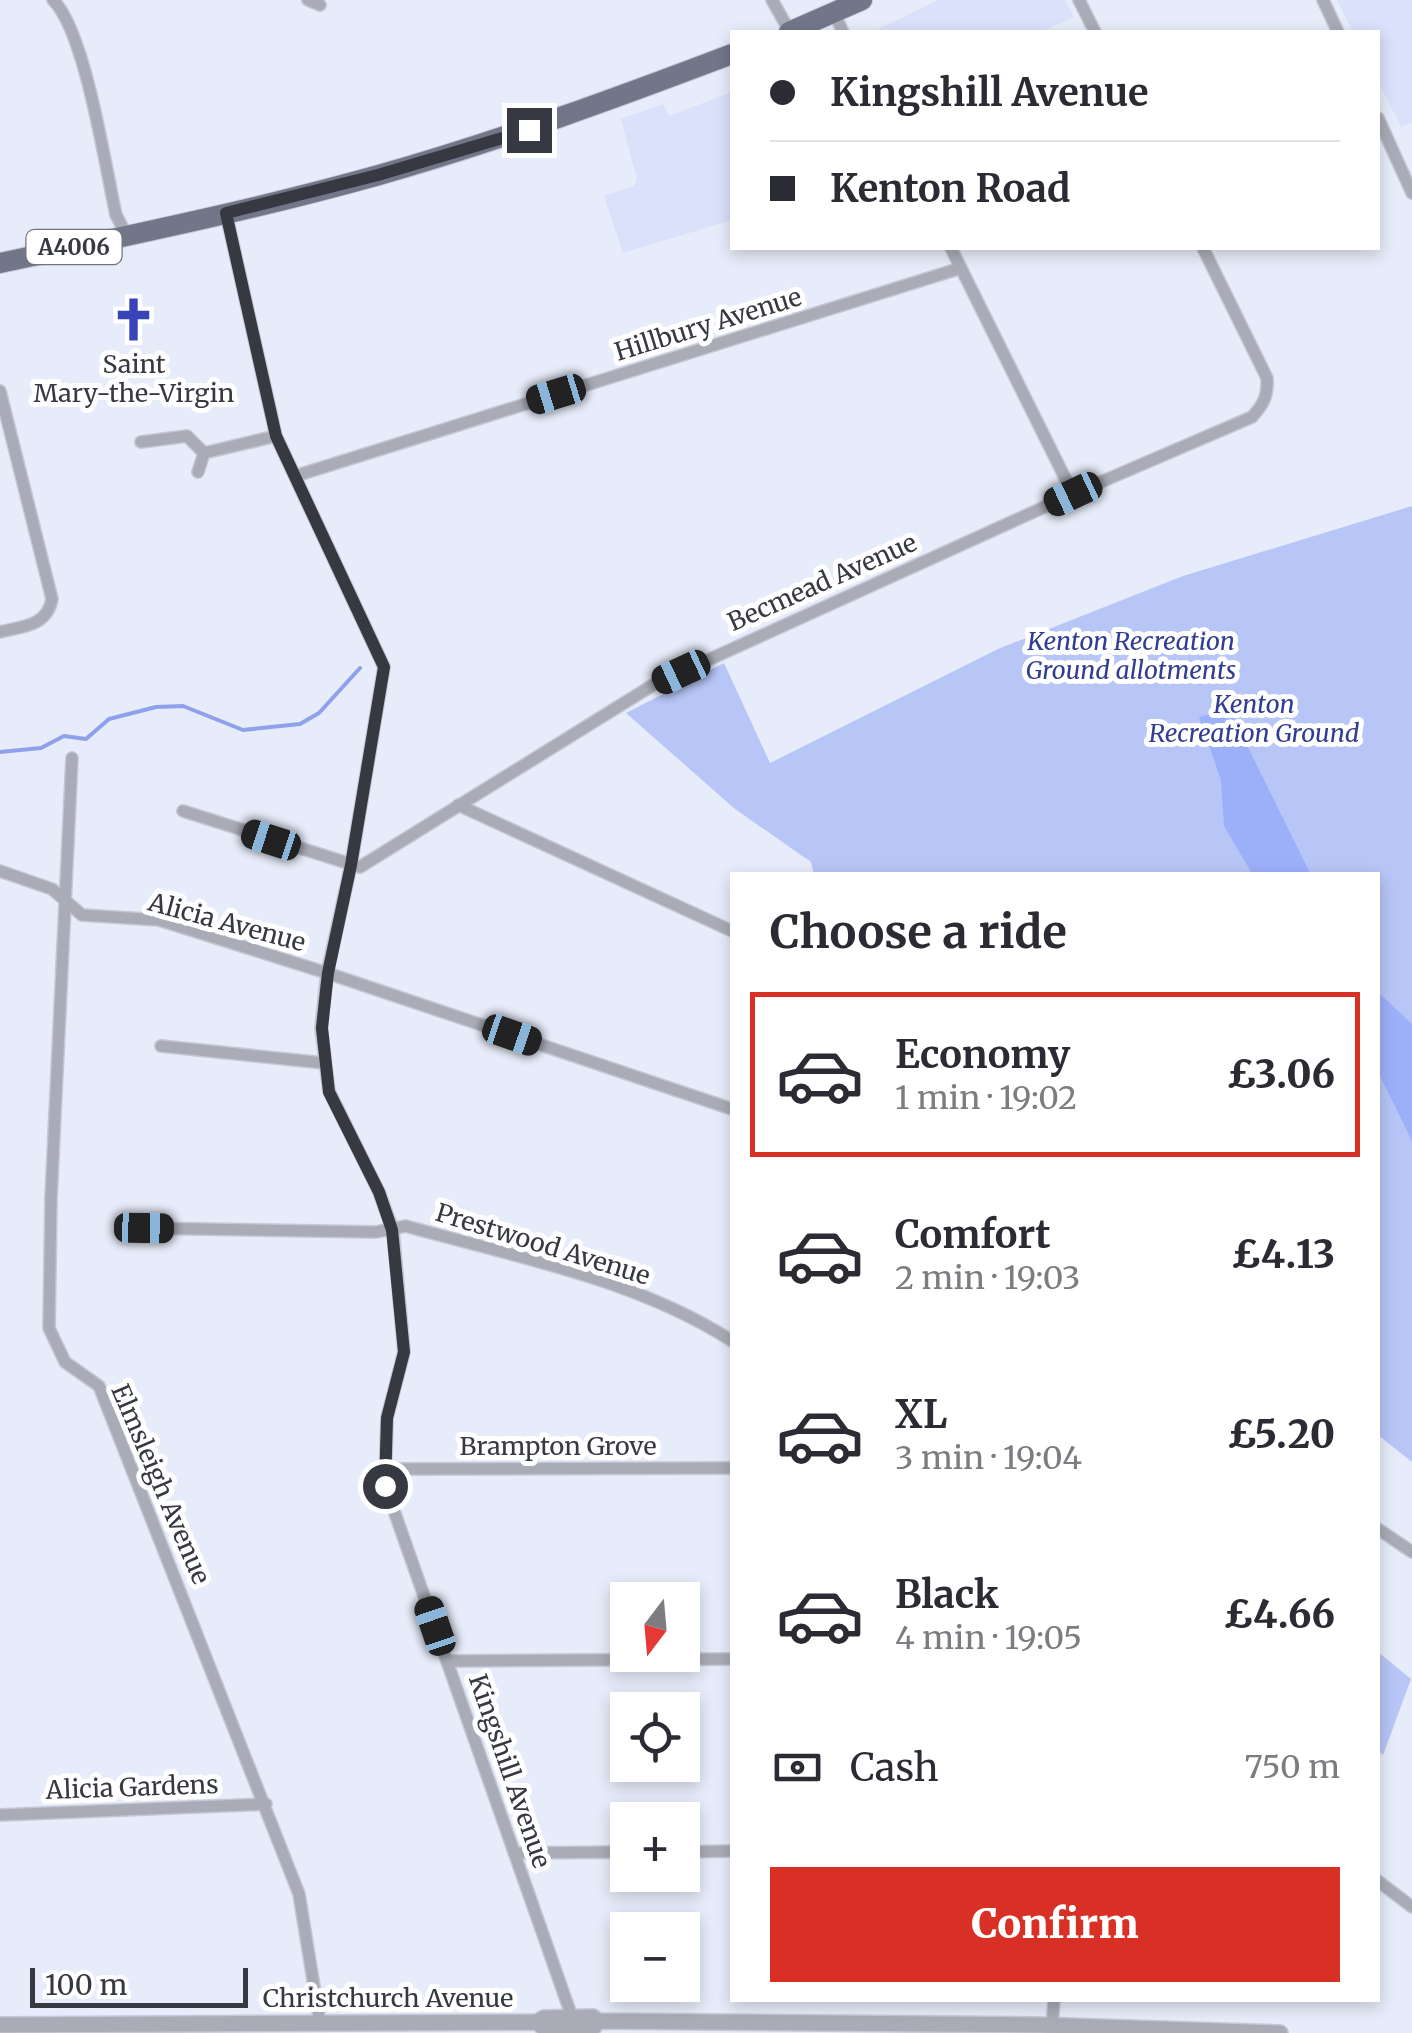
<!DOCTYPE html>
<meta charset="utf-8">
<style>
body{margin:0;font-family:Merriweather,serif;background:#f2f2f3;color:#2b2b33;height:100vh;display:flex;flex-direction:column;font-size:38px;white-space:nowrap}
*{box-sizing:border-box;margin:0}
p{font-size:32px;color:#7c7c81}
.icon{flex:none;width:55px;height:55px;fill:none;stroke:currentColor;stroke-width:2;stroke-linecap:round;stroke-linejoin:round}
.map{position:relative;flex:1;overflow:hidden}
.drawer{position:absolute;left:730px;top:872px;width:650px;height:1130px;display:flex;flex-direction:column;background:#fff;border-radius:0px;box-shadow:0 5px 15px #0003}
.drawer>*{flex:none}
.banner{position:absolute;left:730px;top:30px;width:650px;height:220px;border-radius:0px;box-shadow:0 5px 15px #0003;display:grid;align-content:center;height:220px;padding:0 40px;background:#fff}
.needle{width:65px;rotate:196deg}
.buttons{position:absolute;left:610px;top:1582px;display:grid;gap:20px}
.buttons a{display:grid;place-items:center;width:90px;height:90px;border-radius:0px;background:#fff;box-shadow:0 5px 15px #0003;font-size:50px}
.scale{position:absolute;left:30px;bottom:25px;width:218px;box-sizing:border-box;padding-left:10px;border:5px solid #363842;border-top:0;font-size:28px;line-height:35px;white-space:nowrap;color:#363842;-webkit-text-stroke:8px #fff;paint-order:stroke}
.end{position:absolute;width:45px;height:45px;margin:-22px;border:12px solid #363842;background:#fff;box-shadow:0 0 0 5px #fff}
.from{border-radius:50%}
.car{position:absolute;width:30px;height:60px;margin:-30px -15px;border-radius:12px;box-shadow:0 0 8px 2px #0007;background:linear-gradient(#222 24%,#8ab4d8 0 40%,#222 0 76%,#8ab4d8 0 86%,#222 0)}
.banner b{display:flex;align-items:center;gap:35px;height:95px;font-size:38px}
.banner b+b{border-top:2px solid #e1e1e2}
.banner i{width:25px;height:25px;background:#2b2b33}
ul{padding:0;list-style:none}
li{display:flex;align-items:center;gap:30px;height:165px;margin:0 20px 15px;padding:0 20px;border:5px solid transparent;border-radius:0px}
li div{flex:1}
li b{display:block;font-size:38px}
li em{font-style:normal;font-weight:800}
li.on{border-color:#d93025}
li>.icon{width:90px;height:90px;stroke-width:1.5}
h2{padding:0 40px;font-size:45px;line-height:120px}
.pay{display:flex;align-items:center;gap:25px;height:110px;padding:0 40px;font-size:38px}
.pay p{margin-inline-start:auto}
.button{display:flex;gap:20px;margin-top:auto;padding:20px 40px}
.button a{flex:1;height:115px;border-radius:0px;background:#d93025;color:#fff;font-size:40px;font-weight:800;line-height:115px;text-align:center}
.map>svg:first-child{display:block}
</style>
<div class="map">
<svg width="1412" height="2033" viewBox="0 0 1412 2033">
<rect width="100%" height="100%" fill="#e7ecfa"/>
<!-- built -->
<path fill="#dae1fa" d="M 938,0 L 1065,0 L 1074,17 L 1040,32 L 873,32 Z
M 1337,0 L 1412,0 L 1412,123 L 1401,127 L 1378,81 L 1378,32 L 1353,32 Z
M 732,92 L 732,220 L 623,253 L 604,196 L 634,186 L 637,179 L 621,119 L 663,104 L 669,116 Z"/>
<!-- green -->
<path fill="#b7c5f7" d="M 1412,506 L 1412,1462 L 1378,1435 L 1378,875 L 814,875 L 811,862 L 735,809 L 626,713 L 724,663 L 770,763 L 998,649 L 1183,576 Z
M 1378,1652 L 1411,1679 L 1383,1755 L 1378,1751 Z"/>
<!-- forest -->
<path fill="#9caff9" d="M 1229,709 L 1311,875 L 1253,875 L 1224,826 L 1221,780 L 1199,717 Z
M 1378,992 L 1412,1024 L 1412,1141 L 1378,1072 Z"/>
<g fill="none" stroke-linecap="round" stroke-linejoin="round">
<!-- stream -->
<path stroke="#8fa1ea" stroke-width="4" d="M 0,752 L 41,748 L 64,736 L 86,739 L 109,719 L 156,707 L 183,706 L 243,730 L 300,724 L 319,713 L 360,668"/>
<defs>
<path id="minor" d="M 53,0 C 85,31 105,165 116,215 L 127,236
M 308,0 L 320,5
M 772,0 L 790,32
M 1079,0 L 1095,32
M 1323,0 L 1338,32
M 834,13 L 843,32
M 1378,118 L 1412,193
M 226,213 L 276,436 L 384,667 L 351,865 L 327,973 L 321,1028 L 329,1091 L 379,1192 L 393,1230 L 404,1352 L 387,1418 L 385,1485 L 572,2017
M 951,248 L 1073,494
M 0,391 L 52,599 C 47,626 24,626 0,632
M 141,442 L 187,436 L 204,453 L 198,472
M 204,453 L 276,436
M 295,476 L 961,268
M 72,758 L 51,1198 L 49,1328 L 65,1362 L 99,1386 L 299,1894 L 320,2023
M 458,805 L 732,931
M 183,811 L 360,867 L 653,685 L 1073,494 L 1252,417 C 1264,404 1268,395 1267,378 L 1203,248
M 0,871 L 52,889 L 82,915 L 159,920 L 327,973 L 732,1109
M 161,1046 L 324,1063
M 144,1228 L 376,1232 L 406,1226 C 516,1257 636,1279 732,1341
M 383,1469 L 732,1468
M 1378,1529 L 1412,1552
M 447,1661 L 732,1659
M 0,1815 L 266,1804
M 682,1852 L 732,1851
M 514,1853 L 628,1852
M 1378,1881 L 1412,1907
M 1052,2026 L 1054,2000"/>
<path id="tertiary" d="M 537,2022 L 545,2029 L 593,2028 L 598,2021
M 0,2025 L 537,2022 L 544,2018 L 593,2017 L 598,2021 L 1037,2025 L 1280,2033"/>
<path id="primary" d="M 789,32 L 862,0
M 0,263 C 127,236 254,210 379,175 C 499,141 616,98 732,54"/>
</defs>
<!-- minor casing -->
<use href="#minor" stroke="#c4c8d5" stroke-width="14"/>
<!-- tertiary casing -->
<use href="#tertiary" stroke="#c4c8d5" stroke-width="18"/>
<!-- primary casing -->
<use href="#primary" stroke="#c4c8d5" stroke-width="22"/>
<!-- minor -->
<use href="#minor" stroke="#a9acb6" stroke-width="11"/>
<!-- tertiary -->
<use href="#tertiary" stroke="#a9acb6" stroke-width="15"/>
<!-- primary -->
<use href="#primary" stroke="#717689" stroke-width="20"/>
</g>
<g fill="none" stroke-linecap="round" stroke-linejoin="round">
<!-- route -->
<path stroke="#363842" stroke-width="12" d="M 385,1486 L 387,1418 L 404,1352 L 392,1230 L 379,1192 L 329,1092 L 322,1028 L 328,973 L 351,865 L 384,667 L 276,436 L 226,213 L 378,175 L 529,130"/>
</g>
<!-- icons -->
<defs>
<symbol id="church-bare" viewBox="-9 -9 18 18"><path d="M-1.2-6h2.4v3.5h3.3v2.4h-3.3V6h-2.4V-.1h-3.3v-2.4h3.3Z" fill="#3844b7" stroke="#fff" stroke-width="2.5" paint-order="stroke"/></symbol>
</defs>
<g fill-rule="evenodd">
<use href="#church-bare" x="102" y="288" width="63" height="63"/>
</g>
<g text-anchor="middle" stroke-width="10" stroke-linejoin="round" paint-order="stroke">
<!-- shield labels -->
<rect fill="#fff" stroke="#72747b" stroke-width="2.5" x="26.5" y="230" width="95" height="34" rx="8"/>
<g font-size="22" font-weight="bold" fill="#363842">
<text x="74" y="255">A4006</text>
</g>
<!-- street labels -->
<g font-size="25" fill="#363842" stroke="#fff">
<text transform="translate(708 324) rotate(-17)" y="9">Hillbury Avenue</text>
<text transform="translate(822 582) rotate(-24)" y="9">Becmead Avenue</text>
<text transform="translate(227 922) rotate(15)" y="9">Alicia Avenue</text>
<text transform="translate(543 1244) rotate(17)" y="9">Prestwood Avenue</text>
<text x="558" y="1455">Brampton Grove</text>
<text transform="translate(161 1484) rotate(67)" y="9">Elmsleigh Avenue</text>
<text transform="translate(510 1771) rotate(71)" y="9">Kingshill Avenue</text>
<text transform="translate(132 1787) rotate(-2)" y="9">Alicia Gardens</text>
<text x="388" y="2007">Christchurch Avenue</text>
</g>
<!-- poi labels -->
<g font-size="25" fill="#363842" stroke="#fff">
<text x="134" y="373">Saint<tspan x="134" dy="29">Mary-the-Virgin</tspan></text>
</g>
<!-- park labels -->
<g font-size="25" font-style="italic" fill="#313d90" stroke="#fff">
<text x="1131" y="650">Kenton Recreation<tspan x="1131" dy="29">Ground allotments</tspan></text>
<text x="1254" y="713">Kenton<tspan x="1254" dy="29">Recreation Ground</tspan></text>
</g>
</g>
</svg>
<div class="buttons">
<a><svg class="needle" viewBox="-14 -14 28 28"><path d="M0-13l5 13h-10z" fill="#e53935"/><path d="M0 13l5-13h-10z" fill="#7c7c81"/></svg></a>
<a><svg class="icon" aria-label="locate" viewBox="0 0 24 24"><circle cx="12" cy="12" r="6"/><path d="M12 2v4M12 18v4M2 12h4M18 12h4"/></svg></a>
<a>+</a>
<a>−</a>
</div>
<div class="scale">100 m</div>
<i class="end from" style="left:385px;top:1486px"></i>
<i class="end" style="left:529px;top:130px"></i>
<i class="car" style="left:556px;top:394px;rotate:253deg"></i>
<i class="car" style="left:1073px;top:494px;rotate:245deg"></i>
<i class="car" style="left:681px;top:672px;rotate:245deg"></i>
<i class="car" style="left:271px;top:840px;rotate:288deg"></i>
<i class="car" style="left:512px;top:1035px;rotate:109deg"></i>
<i class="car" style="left:144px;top:1228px;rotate:91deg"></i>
<i class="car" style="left:435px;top:1626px;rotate:341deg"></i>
<div class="banner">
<b><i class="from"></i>Kingshill Avenue</b>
<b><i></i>Kenton Road</b>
</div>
<section class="drawer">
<h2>Choose a ride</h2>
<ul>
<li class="on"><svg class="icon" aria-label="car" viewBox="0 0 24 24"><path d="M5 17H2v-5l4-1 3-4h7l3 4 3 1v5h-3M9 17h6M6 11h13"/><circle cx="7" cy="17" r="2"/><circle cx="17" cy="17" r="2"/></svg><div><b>Economy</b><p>1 min · 19:02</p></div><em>£3.06</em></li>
<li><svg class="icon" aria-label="car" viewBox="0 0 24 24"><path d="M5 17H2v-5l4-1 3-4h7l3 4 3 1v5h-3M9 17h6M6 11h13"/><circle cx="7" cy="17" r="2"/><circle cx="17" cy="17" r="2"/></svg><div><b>Comfort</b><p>2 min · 19:03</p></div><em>£4.13</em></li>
<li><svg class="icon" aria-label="car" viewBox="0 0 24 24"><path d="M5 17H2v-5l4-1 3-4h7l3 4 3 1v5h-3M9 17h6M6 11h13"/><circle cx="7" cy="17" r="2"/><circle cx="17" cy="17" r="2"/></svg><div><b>XL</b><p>3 min · 19:04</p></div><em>£5.20</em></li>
<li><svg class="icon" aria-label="car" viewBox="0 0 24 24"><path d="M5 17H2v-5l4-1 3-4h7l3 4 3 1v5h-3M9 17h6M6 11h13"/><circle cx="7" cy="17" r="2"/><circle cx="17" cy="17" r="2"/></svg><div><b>Black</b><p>4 min · 19:05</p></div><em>£4.66</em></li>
</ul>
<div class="pay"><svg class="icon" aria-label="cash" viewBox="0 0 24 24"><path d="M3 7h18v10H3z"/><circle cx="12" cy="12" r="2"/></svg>Cash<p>750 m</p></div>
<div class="button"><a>Confirm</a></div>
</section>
</div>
